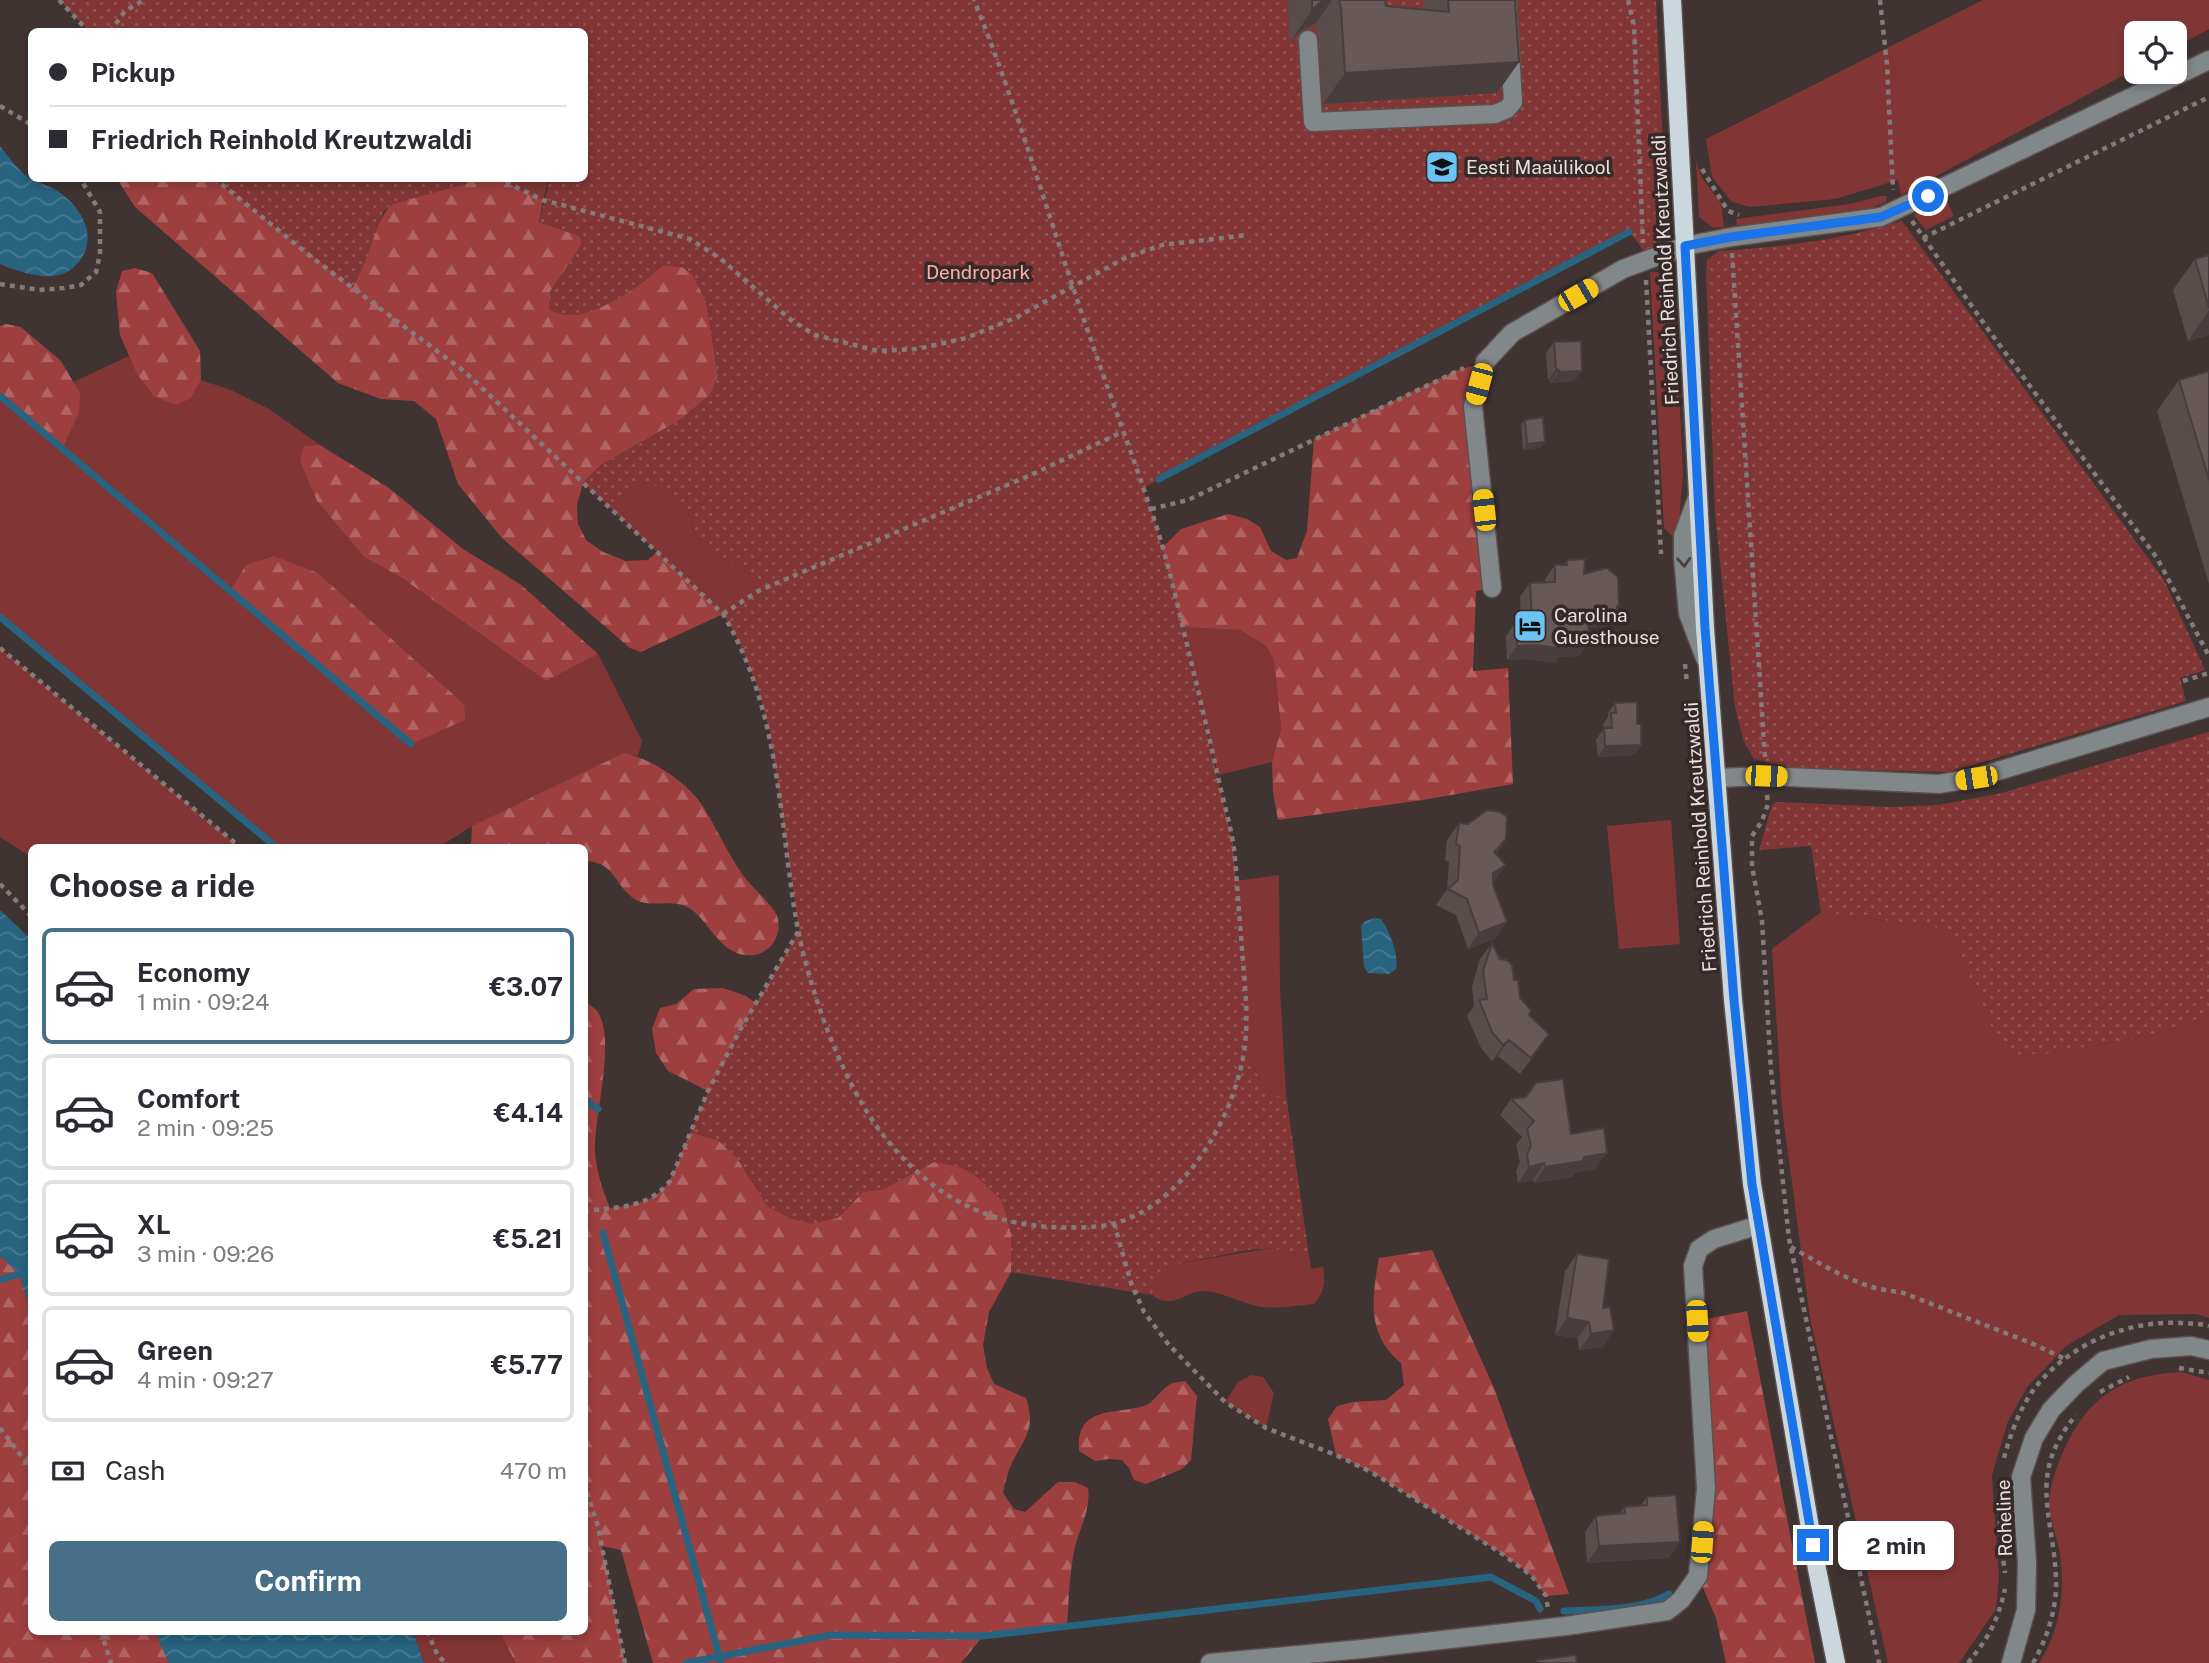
<!DOCTYPE html>
<meta charset="utf-8">
<style>
body{margin:0;font-family:"Public Sans",sans-serif;background:#f7f7f7;color:#2b2b33;height:100vh;display:flex;flex-direction:column;font-size:26px;white-space:nowrap}
*{box-sizing:border-box;margin:0}
p{font-size:23px;color:#7c7c81}
.icon{flex:none;width:38px;height:38px;fill:none;stroke:currentColor;stroke-width:2;stroke-linecap:round;stroke-linejoin:round}
.map{position:relative;flex:1;overflow:hidden}
.panel{position:absolute;left:28px;top:844px;width:560px;height:791px;display:flex;flex-direction:column;background:#fff;border-radius:10px;box-shadow:0 4px 10px #0003}
.panel>*{flex:none}
.guide{position:absolute;left:28px;top:28px;width:560px;height:154px;border-radius:10px;box-shadow:0 4px 10px #0003;display:grid;align-content:center;height:154px;padding:0 21px;background:#fff}
.buttons{position:absolute;left:2124px;top:21px;display:grid;gap:14px}
.buttons a{display:grid;place-items:center;width:63px;height:63px;border-radius:10px;background:#fff;box-shadow:0 4px 10px #0003;font-size:35px}
.end{position:absolute;width:32px;height:32px;margin:-16px;border:9px solid #1a73e8;background:#fff;box-shadow:0 0 0 4px #fff}
.from{border-radius:50%}
.bubble{position:absolute;height:49px;border-radius:10px;background:#fff;box-shadow:0 4px 10px #0003;font-size:23px;font-weight:700;line-height:49px;text-align:center}
.car{position:absolute;width:21px;height:42px;margin:-21px -10px;border-radius:9px;box-shadow:0 0 5px 2px #0007;background:linear-gradient(#f5c518 24%,#345 0 40%,#f5c518 0 76%,#345 0 86%,#f5c518 0)}
.guide b{display:flex;align-items:center;gap:24px;height:66px;font-size:26px}
.guide b+b{border-top:2px solid #e1e1e2}
.guide i{width:18px;height:18px;background:#2b2b33}
ul{padding:0;list-style:none}
li{display:flex;align-items:center;gap:21px;height:116px;margin:0 14px 10px;padding:0 7px;border:4px solid #e1e1e2;border-radius:10px}
li div{flex:1}
li b{display:block;font-size:26px}
li em{font-style:normal;font-weight:700}
li.on{border-color:#476f88}
li>.icon{width:63px;height:63px;stroke-width:1.5}
h2{padding:0 21px;font-size:32px;line-height:84px}
.pay{display:flex;align-items:center;gap:18px;height:77px;padding:0 21px;font-size:26px}
.pay p{margin-inline-start:auto}
.button{display:flex;gap:14px;margin-top:auto;padding:14px 21px}
.button a{flex:1;height:80px;border-radius:10px;background:#476f88;color:#fff;font-size:28px;font-weight:700;line-height:80px;text-align:center}
.map>svg:first-child{display:block}
</style>
<div class="map">
<svg width="2209" height="1663" viewBox="0 0 2209 1663">
<defs>
<pattern id="forest-firs" width="22" height="20" patternUnits="userSpaceOnUse" patternTransform="scale(1.75)"><rect width="22" height="20" fill="#9e3f3f"/><path d="M5 1l3.5 6h-7zM16 11l3.5 6h-7z" fill="#b06463"/></pattern>
<pattern id="park-dots" width="8" height="8" patternUnits="userSpaceOnUse" patternTransform="scale(1.75)"><rect width="8" height="8" fill="#813635"/><path d="M2 2h.1M6 6h.1" fill="none" stroke="#935352" stroke-width="1.8" stroke-linecap="round"/></pattern>
<pattern id="water-waves" width="16" height="10" patternUnits="userSpaceOnUse" patternTransform="scale(1.75)"><rect width="16" height="10" fill="#286380"/><path d="M0 5q4-4 8 0t8 0" fill="none" stroke="#477992"/></pattern>
</defs>
<rect width="100%" height="100%" fill="#403433"/>
<!-- grass -->
<path fill="#813635" fill-rule="evenodd" d="M 1983,0 L 2209,0 L 2209,29 L 2175,48 L 2175,33 L 2137,33 L 2137,68 L 1901,195 L 1898,180 L 1835,199 L 1750,207 L 1732,202 L 1712,177 L 1706,139 Z
M 1696,161 L 1702,178 L 1721,203 L 1724,227 L 1713,228 L 1699,217 Z
M 497,179 L 549,179 L 543,200 Z
M 1881,196 L 1887,196 L 1886,202 L 1870,208 L 1737,226 L 1736,219 L 1850,204 Z
M 1946,199 L 1954,216 L 1926,230 L 1914,215 Z
M 1650,272 C 1663,272 1669,276 1674,288 L 1683,473 L 1678,534 L 1671,535 L 1664,528 Z
M 129,356 L 137,374 L 191,398 L 201,380 L 231,390 L 269,409 L 320,445 L 304,447 L 300,462 L 317,501 L 364,557 L 402,578 L 546,681 L 598,654 L 642,741 L 638,756 L 624,754 L 472,826 L 439,847 L 276,847 L 0,617 L 0,396 L 62,448 L 80,393 L 73,382 ZM 274,556 L 318,573 L 464,704 L 411,744 L 231,591 Z
M 648,483 L 671,493 L 687,509 L 696,537 L 714,554 L 745,569 L 758,591 L 723,614 L 609,507 L 630,488 Z
M 1182,627 L 1240,630 L 1266,646 L 1274,660 L 1281,729 L 1272,762 L 1218,775 Z
M 0,648 L 240,847 L 32,847 L 31,857 L 0,837 Z
M 1671,820 L 1680,944 L 1619,949 L 1607,826 Z
M 1279,875 L 1280,989 L 1286,1094 L 1276,1096 L 1266,1088 L 1244,1053 L 1246,1016 L 1236,881 Z
M 1821,912 L 1935,927 L 1953,938 L 1998,1042 L 2009,1055 L 2046,1054 L 2154,1035 L 2209,1015 L 2209,1318 L 2196,1314 L 2119,1315 L 2066,1346 L 2028,1386 L 2008,1421 L 1992,1475 L 1999,1576 L 1996,1609 L 1959,1663 L 1888,1663 L 1810,1318 L 1782,1109 L 1772,949 Z
M 1271,1248 L 1309,1256 L 1311,1269 L 1323,1267 C 1326,1284 1324,1292 1314,1304 C 1298,1305 1279,1309 1263,1307 C 1243,1305 1225,1292 1204,1291 C 1184,1291 1174,1311 1152,1295 L 1155,1281 L 1177,1264 Z
M 2181,1372 L 2209,1380 L 2209,1663 L 2039,1663 C 2061,1630 2066,1587 2059,1549 C 2056,1534 2049,1517 2049,1502 C 2050,1485 2057,1465 2064,1450 C 2088,1396 2123,1375 2181,1372 Z
M 1252,1375 L 1263,1377 L 1274,1393 L 1266,1428 L 1225,1402 L 1238,1382 Z
M 413,1631 L 505,1631 L 502,1637 L 516,1663 L 424,1663 Z"/>
<!-- forest -->
<path fill="url(#forest-firs)" d="M 117,179 L 214,179 L 353,287 C 366,264 375,220 392,204 L 467,183 L 470,179 L 497,179 L 543,200 L 539,222 L 580,236 L 582,244 L 550,292 L 577,315 C 615,301 633,292 663,265 L 682,267 L 692,274 L 706,301 L 718,375 L 711,394 L 680,420 L 601,465 L 583,483 L 577,505 L 578,524 L 586,540 L 603,552 L 626,561 L 648,560 L 657,552 L 723,614 L 641,652 L 630,648 L 502,538 L 458,484 L 436,419 L 414,401 L 381,399 L 338,383 L 135,207 Z
M 135,268 L 152,273 L 200,351 L 201,380 L 191,398 L 176,405 L 154,396 L 137,374 L 120,335 L 116,292 L 122,271 Z
M 6,324 L 21,327 L 61,361 L 80,393 L 79,413 L 62,448 L 0,396 L 0,326 Z
M 1485,362 L 1473,407 L 1492,588 L 1476,591 L 1473,671 L 1508,668 L 1513,784 L 1423,800 L 1278,820 L 1273,792 L 1272,762 L 1281,729 L 1274,660 L 1266,646 L 1240,630 L 1182,627 L 1162,548 L 1181,529 L 1228,514 L 1247,519 L 1260,527 L 1271,551 L 1286,560 L 1297,558 L 1307,531 L 1314,439 L 1455,371 Z
M 320,445 L 389,488 L 463,549 L 520,584 L 598,654 L 546,681 L 402,578 L 364,557 L 317,501 L 300,462 L 304,446 Z
M 274,556 L 318,573 L 464,704 L 465,720 L 411,744 L 230,591 L 246,565 Z
M 624,753 C 650,758 687,782 702,805 C 716,827 727,852 742,874 C 750,886 776,907 778,919 C 782,940 766,958 744,955 C 718,951 708,919 689,908 C 671,897 649,910 633,898 C 613,883 615,862 585,861 L 584,847 L 471,847 L 472,826 Z
M 723,988 L 746,996 L 756,1003 L 708,1091 L 668,1071 L 656,1053 L 652,1029 L 660,1008 L 676,1004 L 694,989 Z
M 585,1000 C 588,1004 594,1007 597,1011 C 617,1039 594,1114 595,1150 C 596,1171 602,1188 610,1208 C 672,1201 668,1184 690,1132 L 718,1140 L 737,1158 L 768,1207 L 838,1218 L 863,1192 L 883,1189 L 934,1162 L 956,1165 L 974,1174 L 1002,1200 L 1011,1233 L 1011,1272 L 989,1312 L 983,1345 L 987,1368 L 994,1384 L 1026,1398 C 1037,1430 1023,1439 1011,1465 C 1007,1474 1005,1484 1003,1493 L 1014,1509 L 1025,1512 L 1058,1482 L 1075,1482 L 1088,1488 C 1091,1509 1080,1527 1075,1547 C 1069,1573 1069,1600 1067,1626 L 983,1636 L 961,1663 L 653,1663 L 621,1550 L 602,1546 L 625,1663 L 516,1663 L 502,1637 L 505,1631 L 584,1631 Z
M 1432,1250 L 1494,1388 L 1569,1594 L 1546,1596 L 1532,1576 L 1501,1553 L 1373,1473 L 1336,1455 L 1328,1419 L 1337,1406 L 1353,1402 L 1386,1400 L 1404,1385 L 1401,1363 C 1366,1334 1372,1298 1379,1258 Z
M 0,1256 L 19,1273 L 31,1312 L 32,1631 L 155,1631 L 169,1663 L 0,1663 Z
M 1747,1311 L 1815,1663 L 1726,1663 L 1716,1618 L 1698,1576 L 1697,1321 Z
M 1185,1381 L 1197,1396 L 1191,1460 L 1182,1469 L 1146,1484 L 1134,1480 L 1129,1468 L 1122,1460 L 1109,1459 L 1095,1461 L 1079,1451 C 1076,1405 1114,1415 1144,1406 C 1154,1403 1160,1390 1169,1385 C 1173,1382 1180,1382 1185,1381 Z"/>
<!-- park -->
<path fill="url(#park-dots)" d="M 59,0 L 1656,0 L 1667,235 L 1658,246 L 1644,250 L 1629,232 L 1143,488 L 1155,521 L 1169,573 L 1233,844 L 1246,1016 L 1244,1053 L 1266,1088 L 1276,1096 L 1286,1094 L 1309,1256 L 1271,1248 L 1248,1250 L 1177,1264 L 1155,1281 L 1152,1295 L 1011,1272 L 1011,1233 L 1002,1200 L 974,1174 L 956,1166 L 933,1162 L 883,1189 L 863,1192 L 838,1218 L 811,1224 L 791,1219 L 768,1207 L 737,1158 L 718,1140 L 690,1132 L 708,1091 L 740,1030 L 799,931 L 770,733 L 758,688 L 738,640 L 723,614 L 758,591 L 745,569 L 714,554 L 696,537 L 687,509 L 671,493 L 648,483 L 630,488 L 609,507 L 583,483 L 601,465 L 680,420 L 711,394 L 718,375 L 706,301 L 692,274 L 682,267 L 663,265 C 638,287 582,331 549,309 L 550,292 L 582,244 L 580,236 L 539,222 L 550,179 L 584,178 L 584,32 L 89,31 Z
M 214,179 L 470,179 L 468,183 L 392,204 L 383,212 L 367,257 L 353,288 Z
M 1902,221 L 2164,580 L 2205,670 L 2180,678 L 2186,701 L 1949,772 L 1793,768 L 1754,759 L 1744,742 L 1735,707 L 1715,513 L 1706,274 L 1707,260 L 1719,251 C 1781,247 1842,240 1902,221 Z
M 2209,732 L 2209,1015 L 2154,1035 L 2046,1054 L 2009,1055 L 1998,1042 L 1953,938 L 1935,927 L 1821,912 L 1811,846 L 1759,850 L 1772,805 L 1776,802 L 1892,807 L 1939,805 L 2002,793 Z"/>
<!-- water -->
<path fill="url(#water-waves)" d="M 0,146 C 7,155 16,167 25,175 C 34,183 48,184 59,192 C 85,210 101,243 73,268 C 53,285 20,272 0,264 Z
M 0,910 L 31,939 L 31,1312 L 19,1273 L 0,1256 Z
M 1376,918 L 1381,919 C 1390,932 1399,954 1396,969 L 1389,974 L 1368,973 L 1364,967 L 1361,926 L 1365,921 Z
M 155,1631 L 413,1631 L 424,1663 L 169,1663 Z"/>
<g fill="none" stroke-linecap="round" stroke-linejoin="round">
<!-- stream -->
<path stroke="#286380" stroke-width="7" d="M 0,396 L 411,744
M 1159,479 L 1629,232
M 0,617 L 276,847
M 584,1099 L 598,1109
M 603,1233 L 721,1663
M 0,1280 L 32,1270
M 1564,1611 C 1595,1609 1642,1611 1669,1594
M 686,1663 L 831,1635 L 983,1636 L 1491,1577 L 1536,1601 L 1540,1609"/>
<defs>
<path id="minor" d="M 1308,40 L 1313,122 L 1495,114 L 1507,109 L 1513,102 L 1507,0
M 1698,496 L 1683,536 L 1683,558 L 1688,613 L 1705,658
M 1492,588 L 1473,406 L 1485,362 L 1512,333 L 1623,269 L 1685,246 L 1731,237 L 1881,217 L 2209,60
M 1716,778 L 1766,776 L 1939,784 L 1975,778 L 2209,707
M 1210,1663 L 1362,1649 L 1566,1626 L 1667,1611 L 1681,1600 L 1698,1576 L 1706,1488 L 1693,1266 L 1699,1249 L 1714,1239 L 1759,1225
M 2011,1663 L 2026,1610 L 2027,1562 L 2021,1477 L 2034,1438 L 2051,1410 L 2076,1384 L 2103,1361 L 2151,1349 L 2191,1346 L 2209,1350"/>
<path id="major" d="M 1672,0 L 1705,628 L 1733,1000 L 1752,1184 L 1817,1569 L 1836,1663"/>
</defs>
<!-- minor casing -->
<use href="#minor" stroke="#5b504f" stroke-width="21"/>
<!-- major casing -->
<use href="#major" stroke="#5b504f" stroke-width="21"/>
<!-- path -->
<path stroke="#857b7a" stroke-width="4.5" stroke-dasharray="5 5" stroke-linecap="butt" d="M 59,0 L 89,32
M 1628,0 L 1634,26 L 1643,243
M 1880,0 L 1887,65 L 1893,190
M 110,32 L 125,11 L 144,0
M 0,106 L 32,125
M 1702,169 L 1728,211 L 1739,215
M 214,178 L 314,259 L 465,372 L 723,614 C 779,709 778,807 795,913 C 806,981 839,1076 880,1131 C 924,1189 978,1223 1051,1227 C 1075,1228 1101,1229 1125,1220 C 1188,1196 1234,1116 1244,1052 C 1250,1013 1243,973 1241,934 C 1238,906 1237,877 1234,849 C 1231,828 1225,807 1220,786 C 1211,744 1201,703 1191,661 C 1179,613 1169,563 1153,516 C 1130,448 1105,382 1082,314 C 1046,209 1016,103 974,0
M 497,178 L 543,200 L 690,239 L 721,259 L 791,320 L 815,335 L 878,351 L 917,349 L 966,338 L 1015,318 L 1125,258 L 1162,245 L 1248,235
M 1912,221 L 1990,332 L 2157,558 L 2209,656
M 1923,238 L 2209,97
M 1732,253 L 1765,758
M 1646,280 L 1661,554
M 0,284 L 39,290 L 64,288 L 81,285 L 96,272 L 100,254 L 100,212 L 80,178
M 1151,509 L 1188,500 L 1464,368
M 723,614 L 758,591 L 1033,474 L 1122,432
M 0,648 L 240,847
M 1685,664 L 1687,683
M 2183,681 L 2209,673
M 1767,795 L 1768,804 L 1762,821 L 1752,836 L 1752,866 L 1762,921 L 1771,1070 L 1789,1239 L 1879,1663
M 0,884 L 32,917
M 584,1211 C 616,1207 648,1209 670,1181 L 708,1091 L 740,1030 L 798,932
M 1114,1223 L 1131,1283 L 1144,1312 L 1169,1345 L 1225,1402 L 1266,1428 L 1336,1455 L 1373,1473 L 1501,1553 L 1532,1576 L 1546,1596 L 1548,1609
M 1791,1247 C 1825,1266 1861,1290 1901,1292 L 2031,1343 L 2063,1358
M 2179,1368 L 2209,1373
M 2100,1392 L 2129,1377
M 0,1428 L 32,1470
M 2004,1458 C 2010,1435 2020,1408 2034,1389 C 2069,1344 2126,1320 2182,1323 C 2191,1324 2200,1323 2209,1326
M 584,1483 L 598,1527 L 625,1663
M 2000,1491 L 2000,1535 L 2005,1573
M 101,1631 L 111,1663
M 427,1631 L 438,1656 L 446,1663
M 1968,1663 C 1990,1635 1997,1623 2005,1589
M 2033,1663 C 2047,1639 2057,1608 2056,1580 C 2054,1514 2026,1476 2076,1415"/>
<!-- minor -->
<use href="#minor" stroke="#82878a" stroke-width="18"/>
<!-- major -->
<use href="#major" stroke="#cbd7dd" stroke-width="18"/>
</g>
<!-- wall -->
<path fill="#594d4c" d="M 1288,0 L 1385,0 L 1386,6 L 1424,10 L 1423,0 L 1515,0 L 1519,62 L 1497,93 L 1323,104 L 1319,39 L 1315,24 L 1301,31 L 1290,42 Z
M 2209,255 L 2209,335 L 2188,341 L 2173,290 L 2195,259 Z
M 1554,342 L 1582,371 L 1574,381 L 1551,383 L 1551,381 L 1548,380 L 1546,353 Z
M 2209,371 L 2209,584 L 2157,411 L 2179,380 Z
M 1525,420 L 1545,442 L 1541,448 L 1523,450 L 1521,425 Z
M 1567,560 L 1584,574 L 1617,610 L 1617,613 L 1607,627 L 1589,627 L 1579,656 L 1559,657 L 1555,663 L 1526,659 L 1507,660 L 1506,636 L 1516,622 L 1521,622 L 1520,597 L 1530,583 L 1545,582 L 1545,579 L 1555,565 L 1564,565 Z
M 1615,703 L 1637,724 L 1641,745 L 1634,755 L 1598,757 L 1596,739 L 1604,729 L 1603,724 L 1608,717 L 1608,713 Z
M 1459,823 L 1506,839 L 1496,853 L 1506,865 L 1493,881 L 1496,938 L 1468,949 L 1456,915 L 1436,905 L 1447,889 L 1449,862 L 1445,860 L 1447,840 Z
M 1492,943 L 1514,980 L 1520,998 L 1529,1015 L 1538,1050 L 1520,1074 L 1498,1056 L 1492,1061 L 1481,1048 L 1467,1016 L 1474,1006 L 1472,987 L 1480,959 Z
M 1511,1099 L 1571,1134 L 1595,1169 L 1575,1173 L 1572,1177 L 1534,1183 L 1533,1180 L 1518,1183 L 1516,1171 L 1520,1162 L 1516,1145 L 1522,1137 L 1500,1115 Z
M 1577,1254 L 1603,1308 L 1603,1347 L 1579,1350 L 1578,1338 L 1555,1335 L 1565,1271 Z
M 1647,1497 L 1669,1558 L 1587,1563 L 1585,1532 L 1596,1516 L 1619,1514 L 1624,1507 L 1641,1505 Z"/>
<!-- shaded-wall -->
<path fill="#483e3e" d="M 1323,0 L 1332,0 L 1315,24 L 1301,31 L 1290,42 L 1312,10 Z
M 1519,62 L 1497,93 L 1323,104 L 1345,73 Z
M 2209,310 L 2209,335 L 2188,341 Z
M 1556,369 L 1559,370 L 1551,381 L 1548,380 Z
M 1582,371 L 1574,381 L 1551,383 L 1559,372 Z
M 1545,442 L 1541,448 L 1523,450 L 1527,444 Z
M 1617,606 L 1619,606 L 1614,613 L 1617,613 L 1607,627 L 1578,628 L 1588,613 Z
M 1589,642 L 1579,656 L 1559,657 L 1555,663 L 1526,659 L 1507,660 L 1517,646 Z
M 1641,745 L 1634,755 L 1598,757 L 1605,746 Z
M 1506,865 L 1494,881 L 1482,889 L 1493,873 Z
M 1507,922 L 1496,938 L 1468,949 L 1479,933 Z
M 1509,1040 L 1498,1056 L 1492,1061 L 1503,1045 Z
M 1607,1153 L 1595,1169 L 1575,1173 L 1572,1177 L 1534,1183 L 1545,1167 L 1584,1157 Z
M 1544,1163 L 1533,1180 L 1518,1183 L 1529,1167 Z
M 1567,1318 L 1589,1322 L 1578,1338 L 1555,1335 Z
M 1614,1330 L 1603,1347 L 1579,1350 L 1591,1334 Z
M 1680,1542 L 1669,1558 L 1587,1563 L 1599,1546 Z"/>
<!-- building -->
<path fill="#675958" stroke="#483e3e" stroke-width="2" d="M 1312,0 L 1323,0 L 1312,10 Z
M 1339,0 L 1385,0 L 1386,6 L 1449,12 L 1448,0 L 1515,0 L 1519,62 L 1345,73 L 1341,8 Z
M 2209,255 L 2209,308 L 2195,259 Z
M 1581,341 L 1582,371 L 1559,372 L 1559,370 L 1556,369 L 1554,342 Z
M 2209,371 L 2209,480 L 2179,380 Z
M 1543,417 L 1545,442 L 1527,444 L 1525,420 Z
M 1585,559 L 1584,574 L 1607,568 L 1618,577 L 1619,606 L 1617,606 L 1617,613 L 1588,613 L 1589,642 L 1564,643 L 1565,649 L 1536,645 L 1517,646 L 1516,622 L 1532,621 L 1530,583 L 1555,582 L 1555,565 L 1567,565 L 1567,560 Z
M 1637,702 L 1637,724 L 1641,724 L 1641,745 L 1605,746 L 1604,728 L 1612,728 L 1611,713 L 1616,713 L 1615,703 Z
M 1487,810 L 1500,812 L 1507,817 L 1506,839 L 1494,852 L 1506,865 L 1493,873 L 1493,885 L 1507,922 L 1479,933 L 1467,899 L 1448,889 L 1458,880 L 1460,846 L 1456,844 L 1459,823 L 1468,824 Z
M 1492,943 L 1500,959 L 1507,960 L 1512,965 L 1514,980 L 1518,980 L 1520,998 L 1531,1010 L 1529,1015 L 1549,1034 L 1531,1058 L 1509,1040 L 1503,1045 L 1492,1032 L 1479,1000 L 1487,999 L 1483,971 Z
M 1563,1079 L 1571,1134 L 1604,1128 L 1607,1153 L 1584,1157 L 1583,1161 L 1545,1167 L 1544,1163 L 1529,1167 L 1527,1154 L 1531,1146 L 1527,1129 L 1534,1121 L 1511,1099 L 1526,1097 L 1536,1083 Z
M 1577,1254 L 1609,1259 L 1603,1308 L 1610,1307 L 1614,1330 L 1591,1334 L 1589,1322 L 1567,1318 Z
M 1676,1495 L 1680,1542 L 1599,1546 L 1596,1516 L 1625,1513 L 1624,1507 L 1647,1505 L 1647,1497 Z
M 1576,1655 L 1577,1663 L 1537,1663 L 1537,1660 Z"/>
<!-- one-way arrows -->
<defs><path id="oneway-chevron" d="M-2-3.5L2.5 0L-2 3.5" fill="none" stroke-width="1.6" stroke-linecap="round" stroke-linejoin="round" transform="scale(1.75)"/></defs>
<use stroke="#494141" href="#oneway-chevron" transform="translate(1684 562) rotate(87)"/>
<g fill="none" stroke-linecap="round" stroke-linejoin="round">
<!-- route -->
<path stroke="#1a73e8" stroke-width="9" d="M 1813,1545 L 1752,1184 L 1734,1000 L 1705,628 L 1685,246 L 1731,237 L 1881,217 L 1928,196"/>
</g>
<!-- icons -->
<defs>
<symbol id="university-square" viewBox="-11 -11 22 22"><rect x="-9" y="-9" width="18" height="18" rx="4" fill="#6ac3f1" stroke="#362a29"/><path d="M0-5L7-2L0 1L-7-2ZM-4 1L0 2.5L4 1V4Q0 6-4 4Z" fill="#111"/></symbol>
<symbol id="hotel-square" viewBox="-11 -11 22 22"><rect x="-9" y="-9" width="18" height="18" rx="4" fill="#6ac3f1" stroke="#362a29"/><path d="M-6-4.5h1.5V1H6V5H4.5V3h-9V5H-6ZM-4 0a1.8 1.8 0 1 1 3.6 0ZM.5 0V-2.5h3Q6-2.5 6 0Z" fill="#111"/></symbol>
</defs>
<g fill-rule="evenodd">
<use href="#university-square" x="1423" y="148" width="38" height="38"/>
<use href="#hotel-square" x="1511" y="607" width="38" height="38"/>
</g>
<g text-anchor="middle" stroke-width="7" stroke-linejoin="round" paint-order="stroke">
<!-- poi labels -->
<g font-size="19" fill="#e8e0df" stroke="#362a29" text-anchor="start">
<text x="1466" y="174">Eesti Maaülikool</text>
<text x="1554" y="622">Carolina<tspan x="1554" dy="22">Guesthouse</tspan></text>
</g>
<!-- street labels -->
<g font-size="19" fill="#e8e0df" stroke="#362a29">
<text transform="translate(1665 270) rotate(-93)" y="7">Friedrich Reinhold Kreutzwaldi</text>
<text transform="translate(1700 837) rotate(-94)" y="7">Friedrich Reinhold Kreutzwaldi</text>
<text transform="translate(2004 1518) rotate(-92)" y="7">Roheline</text>
</g>
<!-- park labels -->
<g font-size="19" fill="#ffafab" stroke="#362a29">
<text x="978" y="279">Dendropark</text>
</g>
</g>
</svg>
<div class="buttons">
<a><svg class="icon" aria-label="locate" viewBox="0 0 24 24"><circle cx="12" cy="12" r="6"/><path d="M12 2v4M12 18v4M2 12h4M18 12h4"/></svg></a>
</div>
<i class="end from" style="left:1928px;top:196px"></i>
<i class="end" style="left:1813px;top:1545px"></i>
<div class="bubble" style="left:1838px;top:1521px;width:116px">2 min</div>
<i class="car" style="left:1578px;top:295px;rotate:60deg"></i>
<i class="car" style="left:1479px;top:384px;rotate:195deg"></i>
<i class="car" style="left:1484px;top:510px;rotate:354deg"></i>
<i class="car" style="left:1766px;top:776px;rotate:92deg"></i>
<i class="car" style="left:1976px;top:778px;rotate:261deg"></i>
<i class="car" style="left:1697px;top:1321px;rotate:177deg"></i>
<i class="car" style="left:1702px;top:1542px;rotate:4deg"></i>
<div class="guide">
<b><i class="from"></i>Pickup</b>
<b><i></i>Friedrich Reinhold Kreutzwaldi</b>
</div>
<section class="panel">
<h2>Choose a ride</h2>
<ul>
<li class="on"><svg class="icon" aria-label="car" viewBox="0 0 24 24"><path d="M5 17H2v-5l4-1 3-4h7l3 4 3 1v5h-3M9 17h6M6 11h13"/><circle cx="7" cy="17" r="2"/><circle cx="17" cy="17" r="2"/></svg><div><b>Economy</b><p>1 min · 09:24</p></div><em>€3.07</em></li>
<li><svg class="icon" aria-label="car" viewBox="0 0 24 24"><path d="M5 17H2v-5l4-1 3-4h7l3 4 3 1v5h-3M9 17h6M6 11h13"/><circle cx="7" cy="17" r="2"/><circle cx="17" cy="17" r="2"/></svg><div><b>Comfort</b><p>2 min · 09:25</p></div><em>€4.14</em></li>
<li><svg class="icon" aria-label="car" viewBox="0 0 24 24"><path d="M5 17H2v-5l4-1 3-4h7l3 4 3 1v5h-3M9 17h6M6 11h13"/><circle cx="7" cy="17" r="2"/><circle cx="17" cy="17" r="2"/></svg><div><b>XL</b><p>3 min · 09:26</p></div><em>€5.21</em></li>
<li><svg class="icon" aria-label="car" viewBox="0 0 24 24"><path d="M5 17H2v-5l4-1 3-4h7l3 4 3 1v5h-3M9 17h6M6 11h13"/><circle cx="7" cy="17" r="2"/><circle cx="17" cy="17" r="2"/></svg><div><b>Green</b><p>4 min · 09:27</p></div><em>€5.77</em></li>
</ul>
<div class="pay"><svg class="icon" aria-label="cash" viewBox="0 0 24 24"><path d="M3 7h18v10H3z"/><circle cx="12" cy="12" r="2"/></svg>Cash<p>470 m</p></div>
<div class="button"><a>Confirm</a></div>
</section>
</div>
